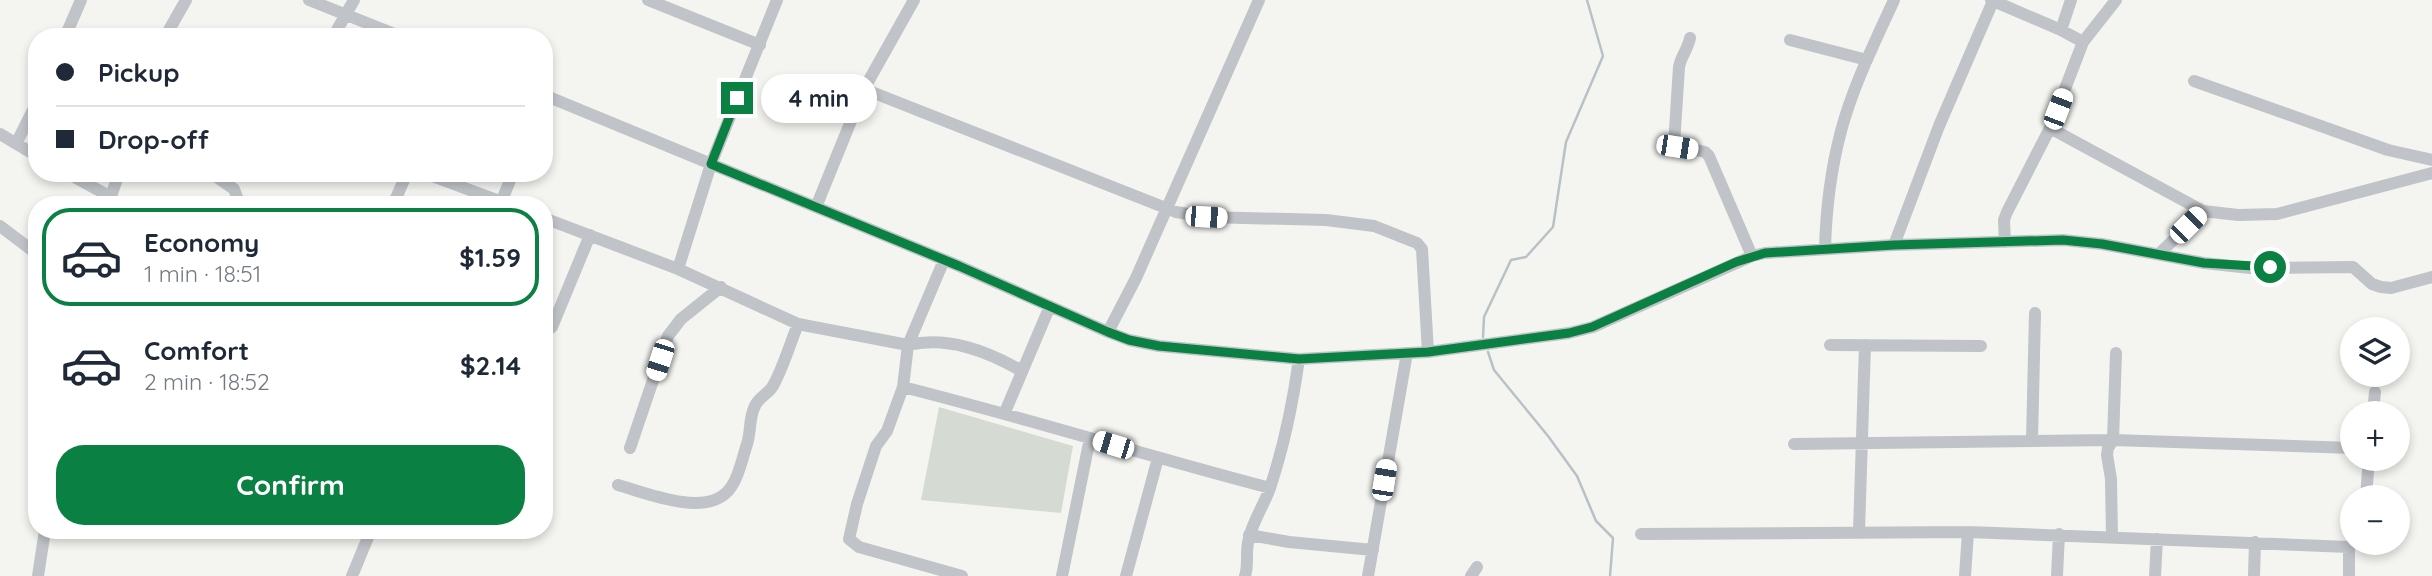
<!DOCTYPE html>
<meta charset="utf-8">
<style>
body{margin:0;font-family:Quicksand,sans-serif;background:#f2f2f3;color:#1f2937;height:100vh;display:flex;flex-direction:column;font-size:26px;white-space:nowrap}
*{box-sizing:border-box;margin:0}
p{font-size:23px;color:#747a83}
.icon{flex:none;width:38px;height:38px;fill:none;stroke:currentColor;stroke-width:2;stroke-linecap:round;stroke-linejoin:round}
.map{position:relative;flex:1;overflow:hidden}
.panel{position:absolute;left:28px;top:196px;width:525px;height:343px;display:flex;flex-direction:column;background:#fff;border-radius:28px;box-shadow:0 4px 10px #0003}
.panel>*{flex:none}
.hud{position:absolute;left:28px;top:28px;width:525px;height:154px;border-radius:28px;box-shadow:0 4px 10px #0003;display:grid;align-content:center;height:154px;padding:0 28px;background:#fff}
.buttons{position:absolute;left:2340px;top:317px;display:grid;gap:14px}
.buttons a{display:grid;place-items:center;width:70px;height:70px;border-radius:50%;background:#fff;box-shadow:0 4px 10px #0003;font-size:35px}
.end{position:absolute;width:32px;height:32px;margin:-16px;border:9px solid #0b8043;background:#fff;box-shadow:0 0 0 4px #fff}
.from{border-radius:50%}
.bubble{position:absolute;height:49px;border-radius:24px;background:#fff;box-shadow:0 4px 10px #0003;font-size:23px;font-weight:700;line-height:49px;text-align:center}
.car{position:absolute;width:21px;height:42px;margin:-21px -10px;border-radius:9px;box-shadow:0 0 5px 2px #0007;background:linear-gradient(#fff 24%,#345 0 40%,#fff 0 76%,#345 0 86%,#fff 0)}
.hud b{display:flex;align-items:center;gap:24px;height:66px;font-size:26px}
.hud b+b{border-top:2px solid #e0e1e3}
.hud i{width:18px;height:18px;background:#1f2937}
ul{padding:12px 0 0;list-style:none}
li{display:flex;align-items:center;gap:21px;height:98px;margin:0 14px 10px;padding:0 14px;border:4px solid transparent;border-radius:28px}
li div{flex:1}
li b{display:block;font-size:26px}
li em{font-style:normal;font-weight:700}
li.active{border-color:#0b8043}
li>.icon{width:63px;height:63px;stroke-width:1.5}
.button{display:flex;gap:14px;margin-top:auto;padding:14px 28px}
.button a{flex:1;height:80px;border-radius:28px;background:#0b8043;color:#fff;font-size:28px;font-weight:700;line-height:80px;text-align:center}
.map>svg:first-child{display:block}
</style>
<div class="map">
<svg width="2432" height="576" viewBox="0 0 2432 576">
<rect width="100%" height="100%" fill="#f4f5f1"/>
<!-- green -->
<path fill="#d5dbd3" d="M 939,407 L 1073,446 L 1061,513 L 921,500 Z"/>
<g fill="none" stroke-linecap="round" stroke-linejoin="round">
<!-- stream -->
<path stroke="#b8c2c6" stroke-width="2.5" d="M 1483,337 L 1484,317 L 1511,260 L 1526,257 L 1553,227 L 1566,142 L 1603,56 L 1587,0
M 1488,352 L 1494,370 L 1548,436 L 1577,476 L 1596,521 L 1613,538 L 1610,576"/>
<!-- minor -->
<path stroke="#c0c3c7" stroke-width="12" d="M 309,0 L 402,37
M 648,0 L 760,45
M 1991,0 L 2061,30 L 2083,42 L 2050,128 L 2007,212 L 2004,220 L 2005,242
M 2061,30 L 2071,0
M 65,37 L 81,0
M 165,37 L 186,0
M 333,37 L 354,0
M 1690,38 C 1688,49 1681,56 1679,67 L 1674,145 L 1705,152 L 1709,156 L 1752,256
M 1790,40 L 1867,60
M 2083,42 L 2116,0
M 2194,81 L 2388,150 L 2432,160
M 864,89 L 1176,212 L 1206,217 L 1326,220 L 1374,226 L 1417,243 L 1422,249 L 1428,352
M 544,95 L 959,266 L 1108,332 L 1129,340 L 1159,346 L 1299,359 L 1428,352 L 1569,333 L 1593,327 L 1752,256 L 1765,253 L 1894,245 L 2063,240 L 2102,244 L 2204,263 L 2250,268 L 2353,267 L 2372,284 L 2381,287 L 2391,288 L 2432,277
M 2050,128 L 2203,211 L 2238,215 L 2277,214 L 2432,173
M 0,134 L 37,156
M 17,142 L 37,102
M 67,173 L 111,197
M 211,173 L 234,189 L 240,205
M 424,173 L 510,205
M 108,205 L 119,173
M 393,205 L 407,173
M 500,205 L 513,173
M 816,207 L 864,89 L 914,0
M 544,218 L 678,269 L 798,324 L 908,345 C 948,336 987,351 1022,371
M 0,226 L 37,254
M 1894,245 L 1939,126 L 1993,1
M 1825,249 C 1826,210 1831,169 1841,131 C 1853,86 1875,42 1894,0
M 2159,254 L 2203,211
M 944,260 L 908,345 L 903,387 L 887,431 L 876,446 L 857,504 L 849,539 L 859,547 L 962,576
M 678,269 L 711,164 L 777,0
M 1108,332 L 1136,278 L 1259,0
M 544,333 L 552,327 L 590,235
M 1830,345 L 1981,346
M 903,387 C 1026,418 1147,456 1270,488
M 1005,412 L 1050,306
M 2373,413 L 2375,392
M 2032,440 L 2035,313
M 1794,444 L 2113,440 L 2352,448
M 630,448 L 668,336 L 681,319 L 721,287
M 618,485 C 646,493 702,516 726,493 C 738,482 742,459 747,444 C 751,432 749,419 754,408 C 758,396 770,394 774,384 C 784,365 790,344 798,324
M 2366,497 L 2369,458
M 1859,531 L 1865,345
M 1641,534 L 1968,532 L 2349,547 L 2352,542
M 1249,535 L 1289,542 L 1373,550
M 2112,537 L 2111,479 L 2107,455 L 2108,448 L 2113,440 L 2116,353
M 2349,547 L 2349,576
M 38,576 L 45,530
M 352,576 L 371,530
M 1062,576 L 1090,438
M 1126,576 L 1158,458
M 1245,576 C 1249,564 1245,551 1249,538 C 1253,521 1264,505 1270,488 C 1284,446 1293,402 1299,359
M 1368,576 L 1407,353
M 1471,576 L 1477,567
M 1965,576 L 1968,532
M 2057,576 L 2059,534
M 2155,576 L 2157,539
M 2254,576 L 2255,542"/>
</g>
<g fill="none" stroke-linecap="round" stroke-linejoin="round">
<!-- route -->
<path stroke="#0b8043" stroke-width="9" d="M 737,98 L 711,164 L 959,266 L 1108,332 L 1129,340 L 1159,346 L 1299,359 L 1428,352 L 1569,333 L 1592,327 L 1736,262 L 1765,253 L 1894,245 L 2063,240 L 2102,244 L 2204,263 L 2270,267"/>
</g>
</svg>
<div class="buttons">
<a><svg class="icon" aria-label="layers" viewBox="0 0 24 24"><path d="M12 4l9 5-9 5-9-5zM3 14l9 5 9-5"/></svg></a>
<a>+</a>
<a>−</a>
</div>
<i class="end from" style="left:2270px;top:267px"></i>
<i class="end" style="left:737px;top:98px"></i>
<div class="bubble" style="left:761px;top:74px;width:116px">4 min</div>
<i class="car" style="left:2058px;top:109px;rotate:21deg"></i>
<i class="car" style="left:1677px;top:147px;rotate:99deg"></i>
<i class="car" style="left:1206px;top:217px;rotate:93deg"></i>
<i class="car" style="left:2188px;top:225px;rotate:45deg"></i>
<i class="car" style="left:660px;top:360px;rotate:198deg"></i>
<i class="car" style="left:1113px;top:445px;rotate:287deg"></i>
<i class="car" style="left:1384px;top:480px;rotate:9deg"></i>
<div class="hud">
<b><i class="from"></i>Pickup</b>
<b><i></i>Drop-off</b>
</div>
<section class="panel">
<ul>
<li class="active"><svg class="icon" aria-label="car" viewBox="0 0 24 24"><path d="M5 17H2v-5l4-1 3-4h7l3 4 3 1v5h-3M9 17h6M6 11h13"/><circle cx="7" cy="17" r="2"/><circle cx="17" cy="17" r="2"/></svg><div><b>Economy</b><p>1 min · 18:51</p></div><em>$1.59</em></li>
<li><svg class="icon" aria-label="car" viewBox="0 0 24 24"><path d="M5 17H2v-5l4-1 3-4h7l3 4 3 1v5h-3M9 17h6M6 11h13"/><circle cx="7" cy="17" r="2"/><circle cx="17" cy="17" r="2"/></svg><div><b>Comfort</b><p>2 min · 18:52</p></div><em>$2.14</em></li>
</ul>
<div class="button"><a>Confirm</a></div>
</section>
</div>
